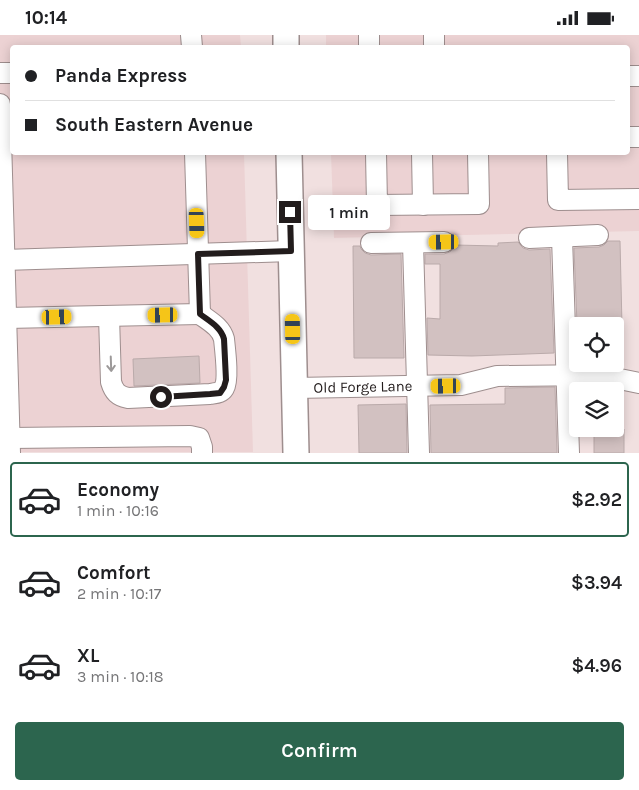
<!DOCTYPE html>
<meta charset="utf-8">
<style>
body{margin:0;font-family:Karla,sans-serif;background:#f2f2f2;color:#202124;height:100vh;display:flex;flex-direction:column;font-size:19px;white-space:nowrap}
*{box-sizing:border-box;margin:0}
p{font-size:16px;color:#757577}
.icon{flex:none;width:28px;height:28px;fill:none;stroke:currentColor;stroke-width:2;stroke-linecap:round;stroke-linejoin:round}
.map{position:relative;height:418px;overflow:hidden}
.panel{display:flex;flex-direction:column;background:#fff;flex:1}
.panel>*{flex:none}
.hud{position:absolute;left:10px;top:10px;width:620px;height:110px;border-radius:5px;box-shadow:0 2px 12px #0003;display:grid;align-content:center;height:110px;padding:0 15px;background:#fff}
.fabs{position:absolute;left:569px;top:282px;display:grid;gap:10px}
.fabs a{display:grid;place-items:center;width:55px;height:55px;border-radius:5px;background:#fff;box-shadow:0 2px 12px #0003;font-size:25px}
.end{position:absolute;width:22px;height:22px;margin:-11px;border:6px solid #221c1c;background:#fff;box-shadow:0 0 0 2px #fff}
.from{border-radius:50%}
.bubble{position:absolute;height:35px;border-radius:5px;background:#fff;box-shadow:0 2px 12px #0003;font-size:16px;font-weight:600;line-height:35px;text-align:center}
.car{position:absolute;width:15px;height:30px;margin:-15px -8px;border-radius:6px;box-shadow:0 0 4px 1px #0007;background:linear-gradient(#f5c518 24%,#345 0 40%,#f5c518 0 76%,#345 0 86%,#f5c518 0)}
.hud b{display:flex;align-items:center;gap:18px;height:48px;font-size:19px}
.hud b+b{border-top:1px solid #e0e0e0}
.hud i{width:12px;height:12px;background:#202124}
ul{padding:9px 0 0;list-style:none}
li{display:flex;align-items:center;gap:15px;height:75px;margin:0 10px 8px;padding:0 5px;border:2px solid transparent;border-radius:5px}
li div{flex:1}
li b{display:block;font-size:19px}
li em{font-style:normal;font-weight:600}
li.on{border-color:#2c654e}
li>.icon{width:45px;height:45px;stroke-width:1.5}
.cta{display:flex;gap:10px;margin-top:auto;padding:10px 15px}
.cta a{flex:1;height:58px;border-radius:5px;background:#2c654e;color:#fff;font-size:20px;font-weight:600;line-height:58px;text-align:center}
.status{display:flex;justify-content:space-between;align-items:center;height:35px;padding:0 25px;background:#fff;direction:ltr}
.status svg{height:14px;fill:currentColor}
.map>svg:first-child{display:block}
</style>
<div class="status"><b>10:14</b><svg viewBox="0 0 49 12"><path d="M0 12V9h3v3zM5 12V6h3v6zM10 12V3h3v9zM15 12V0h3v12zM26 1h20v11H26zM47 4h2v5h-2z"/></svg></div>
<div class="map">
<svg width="639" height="418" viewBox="0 0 639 418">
<rect width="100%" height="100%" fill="#f1e0e0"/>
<!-- built -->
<path fill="#ecd2d3" d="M 0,0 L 240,0 L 241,12 L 12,12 L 12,118 L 244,118 L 253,417 L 0,417 Z
M 326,0 L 639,0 L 639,196 L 334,203 L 331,118 L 628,118 L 628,12 L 326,12 Z"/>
<!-- building -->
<path fill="#d2c1c1" stroke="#baaaaa" d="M 608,206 L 620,206 L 622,291 L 578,291 L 578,314 L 574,213 L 599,212 L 604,210 Z
M 518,207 L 523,213 L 529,215 L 550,214 L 554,318 L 472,321 L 428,320 L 427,283 L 440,284 L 440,229 L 425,229 L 425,219 L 444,219 L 450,217 L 454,213 L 455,210 L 498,211 L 498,208 Z
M 353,211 L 360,211 L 361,214 L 365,218 L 371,220 L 401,219 L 404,323 L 354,323 Z
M 199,321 L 200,348 L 134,351 L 133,324 Z
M 555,352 L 557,418 L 431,418 L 430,370 L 505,369 L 505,353 Z
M 406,369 L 407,418 L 359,418 L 358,370 Z
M 594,394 L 624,394 L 624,418 L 594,418 Z"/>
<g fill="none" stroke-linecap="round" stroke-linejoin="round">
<defs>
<g id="minor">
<path d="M 191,0 L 192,12"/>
<path d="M 369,0 L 369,12"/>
<path d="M 434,0 L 434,12"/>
<path d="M 0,38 L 12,38"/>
<path d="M 628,41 L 639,41"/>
<path d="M 0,69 L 10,418"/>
<path d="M 628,102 L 639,102"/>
<path d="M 376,118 L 377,170 L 479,169 L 478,118"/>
<path d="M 422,118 L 423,170"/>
<path d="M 557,118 L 558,165 L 639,164"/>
<path d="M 562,202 L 569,418"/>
<path d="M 529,203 L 598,200"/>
<path d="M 371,208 L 444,207"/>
<path d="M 413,208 L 419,418"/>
<path d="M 4,225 L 291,216"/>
<path d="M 109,281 L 111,347 C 114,357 118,361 128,363 L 210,359 C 216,358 221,358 224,353 C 229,345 225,314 224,304 C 221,292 209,286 200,279"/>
<path d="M 6,283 L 200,279 L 195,118"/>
<path id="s1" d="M 294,353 L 461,350 L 497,341 L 600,340 L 639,348"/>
<path d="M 10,403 L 190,401 L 199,403 L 202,412 L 202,418"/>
</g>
<path id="major" d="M 286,0 L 286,12
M 289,118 L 296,418"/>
</defs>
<!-- minor casing -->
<use href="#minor" stroke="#9e8e8e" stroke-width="22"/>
<!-- major casing -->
<use href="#major" stroke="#9e8e8e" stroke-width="28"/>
<!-- minor -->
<use href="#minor" stroke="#fff" stroke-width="20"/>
<!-- major -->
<use href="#major" stroke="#fff" stroke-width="25"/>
</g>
<!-- one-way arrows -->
<defs><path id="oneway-shaft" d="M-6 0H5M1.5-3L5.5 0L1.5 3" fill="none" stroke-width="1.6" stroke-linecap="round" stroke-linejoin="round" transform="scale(1.25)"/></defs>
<use stroke="#9c9999" href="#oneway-shaft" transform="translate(111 329) rotate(88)"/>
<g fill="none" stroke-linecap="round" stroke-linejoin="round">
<!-- route -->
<path stroke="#221c1c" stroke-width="6" d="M 161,362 L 210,359 L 220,358 L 224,352 L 226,345 L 224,304 C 221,292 209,286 200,279 L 198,219 L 291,216 L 290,177"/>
</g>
<g text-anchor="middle" stroke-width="4" stroke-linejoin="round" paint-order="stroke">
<!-- street labels -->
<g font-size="15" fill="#221c1c" stroke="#ffeded">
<text dy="5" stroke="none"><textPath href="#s1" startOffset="69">Old Forge Lane</textPath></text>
</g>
</g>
</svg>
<div class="fabs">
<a><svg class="icon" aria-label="locate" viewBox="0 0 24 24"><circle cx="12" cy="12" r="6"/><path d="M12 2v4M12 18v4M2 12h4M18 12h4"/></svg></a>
<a><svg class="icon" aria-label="layers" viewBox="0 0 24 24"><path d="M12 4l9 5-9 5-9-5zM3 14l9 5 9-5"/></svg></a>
</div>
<i class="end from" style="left:161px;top:362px"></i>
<i class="end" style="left:290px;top:177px"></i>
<div class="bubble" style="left:308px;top:160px;width:82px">1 min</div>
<i class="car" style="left:197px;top:188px;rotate:178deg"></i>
<i class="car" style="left:444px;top:207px;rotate:269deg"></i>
<i class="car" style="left:163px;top:280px;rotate:269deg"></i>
<i class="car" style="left:57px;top:282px;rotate:88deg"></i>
<i class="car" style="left:293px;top:294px;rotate:359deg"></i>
<i class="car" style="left:446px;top:351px;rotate:269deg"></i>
<div class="hud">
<b><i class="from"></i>Panda Express</b>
<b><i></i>South Eastern Avenue</b>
</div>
</div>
<section class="panel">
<ul>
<li class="on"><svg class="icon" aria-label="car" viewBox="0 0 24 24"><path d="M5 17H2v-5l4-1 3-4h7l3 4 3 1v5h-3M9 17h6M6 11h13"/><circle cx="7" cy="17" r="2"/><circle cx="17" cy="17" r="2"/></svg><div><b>Economy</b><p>1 min · 10:16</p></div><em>$2.92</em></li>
<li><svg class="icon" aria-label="car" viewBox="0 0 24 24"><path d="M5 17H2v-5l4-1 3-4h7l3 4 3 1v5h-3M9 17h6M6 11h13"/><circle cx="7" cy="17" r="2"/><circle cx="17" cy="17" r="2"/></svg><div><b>Comfort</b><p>2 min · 10:17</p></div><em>$3.94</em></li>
<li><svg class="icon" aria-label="car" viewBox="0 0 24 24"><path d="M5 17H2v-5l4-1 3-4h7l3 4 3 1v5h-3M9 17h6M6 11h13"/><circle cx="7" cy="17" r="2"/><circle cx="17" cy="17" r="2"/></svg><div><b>XL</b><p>3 min · 10:18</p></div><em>$4.96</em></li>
</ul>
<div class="cta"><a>Confirm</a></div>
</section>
